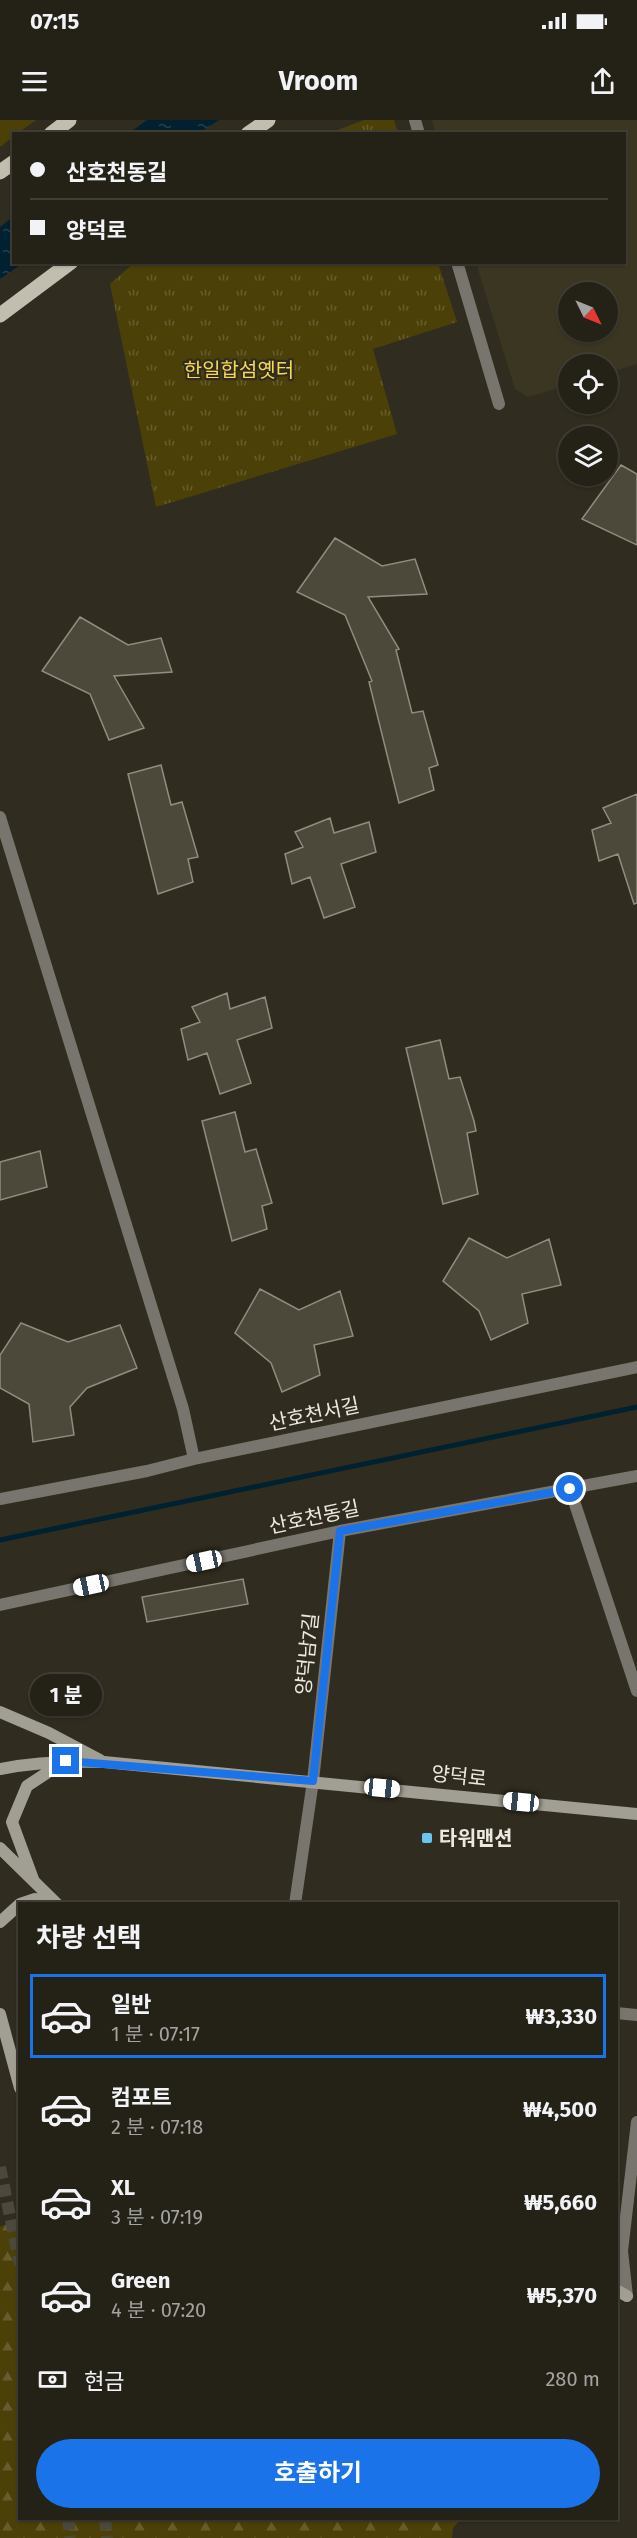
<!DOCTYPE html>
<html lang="ko">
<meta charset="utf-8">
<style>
body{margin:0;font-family:"Fira Sans","Noto Sans KR",sans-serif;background:#2c2920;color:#f1f3f6;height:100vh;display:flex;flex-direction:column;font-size:22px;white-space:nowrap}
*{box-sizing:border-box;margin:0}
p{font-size:20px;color:#a3a3a1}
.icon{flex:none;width:33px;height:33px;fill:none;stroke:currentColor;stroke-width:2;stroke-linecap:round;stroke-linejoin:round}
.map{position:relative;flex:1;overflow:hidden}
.side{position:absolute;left:18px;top:1782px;width:600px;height:618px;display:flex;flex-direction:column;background:#242117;border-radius:0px;box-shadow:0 2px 4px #0004,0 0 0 2px #413e36}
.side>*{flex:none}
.banner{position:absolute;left:12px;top:12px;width:614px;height:132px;border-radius:0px;box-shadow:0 2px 4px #0004,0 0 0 2px #413e36;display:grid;align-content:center;height:132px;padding:0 18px;background:#242117}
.needle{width:39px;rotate:133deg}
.fabs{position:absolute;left:558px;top:162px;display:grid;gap:12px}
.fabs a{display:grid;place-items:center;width:60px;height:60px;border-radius:50%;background:#242117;box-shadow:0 2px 4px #0004,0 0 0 2px #413e36;font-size:30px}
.end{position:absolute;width:27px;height:27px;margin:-14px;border:8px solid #1a73e8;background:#fff;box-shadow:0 0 0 3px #fff}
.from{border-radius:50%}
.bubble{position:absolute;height:42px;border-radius:21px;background:#242117;box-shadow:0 2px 4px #0004,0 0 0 2px #413e36;font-size:20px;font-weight:700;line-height:42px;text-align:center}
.car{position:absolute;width:18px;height:36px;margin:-18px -9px;border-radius:8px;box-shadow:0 0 4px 2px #0007;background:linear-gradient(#fff 24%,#345 0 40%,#fff 0 76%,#345 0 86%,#fff 0)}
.banner b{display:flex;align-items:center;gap:21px;height:57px;font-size:22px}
.banner b+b{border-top:2px solid #413e36}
.banner i{width:15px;height:15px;background:#f1f3f6}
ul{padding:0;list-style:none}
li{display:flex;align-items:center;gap:18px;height:84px;margin:0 12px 9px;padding:0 6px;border:3px solid transparent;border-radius:0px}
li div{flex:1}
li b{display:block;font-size:22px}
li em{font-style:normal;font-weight:700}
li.on{border-color:#1a73e8}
li>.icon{width:54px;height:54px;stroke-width:1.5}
h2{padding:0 18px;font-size:27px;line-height:72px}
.pay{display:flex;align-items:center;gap:15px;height:66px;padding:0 18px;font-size:22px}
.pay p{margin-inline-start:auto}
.cta{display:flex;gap:12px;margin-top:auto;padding:12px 18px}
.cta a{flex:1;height:69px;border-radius:36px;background:#1a73e8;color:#fff;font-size:24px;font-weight:700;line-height:69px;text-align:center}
.status{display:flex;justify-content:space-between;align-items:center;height:42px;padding:0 30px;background:#242117;direction:ltr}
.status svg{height:16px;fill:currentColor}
header{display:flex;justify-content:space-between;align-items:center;height:78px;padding:0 18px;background:#242117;font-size:27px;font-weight:700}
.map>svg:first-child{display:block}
</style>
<div class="status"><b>07:15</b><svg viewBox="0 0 49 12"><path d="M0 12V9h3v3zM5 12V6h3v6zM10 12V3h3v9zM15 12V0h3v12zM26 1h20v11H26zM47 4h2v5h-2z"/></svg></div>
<header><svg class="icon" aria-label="menu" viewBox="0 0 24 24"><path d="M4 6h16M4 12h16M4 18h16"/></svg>Vroom<svg class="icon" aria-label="share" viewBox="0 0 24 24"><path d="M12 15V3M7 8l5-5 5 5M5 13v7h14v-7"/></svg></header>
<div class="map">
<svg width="637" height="2418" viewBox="0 0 637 2418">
<defs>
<pattern id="forest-firs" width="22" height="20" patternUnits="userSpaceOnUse" patternTransform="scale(1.5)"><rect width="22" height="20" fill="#4c4009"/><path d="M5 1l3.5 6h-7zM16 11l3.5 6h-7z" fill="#665c2d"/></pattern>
<pattern id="park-tufts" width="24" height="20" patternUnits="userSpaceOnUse" patternTransform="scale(1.5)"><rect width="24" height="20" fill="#4c4009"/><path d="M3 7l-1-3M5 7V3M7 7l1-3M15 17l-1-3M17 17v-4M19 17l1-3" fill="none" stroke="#665c2d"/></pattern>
<pattern id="water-ripples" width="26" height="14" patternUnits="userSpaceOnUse" patternTransform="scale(1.5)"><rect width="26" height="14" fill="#002130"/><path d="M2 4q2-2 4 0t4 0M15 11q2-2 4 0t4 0" fill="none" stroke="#25414e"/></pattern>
</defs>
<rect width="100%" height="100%" fill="#302c1f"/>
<!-- built -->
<path fill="#3b3622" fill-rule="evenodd" d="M 432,0 L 637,0 L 637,244 L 608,253 L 608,244 L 568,244 L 568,265 L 528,277 L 515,269 L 476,143 L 624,142 L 624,14 L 436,13 ZM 568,172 L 608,172 L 608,212 L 568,212 Z"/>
<!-- grass -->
<path fill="#4c4009" d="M 0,0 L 36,0 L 18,13 L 14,14 L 13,17 L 0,27 Z"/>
<!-- forest -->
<path fill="url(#forest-firs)" d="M 19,2098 L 20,2398 L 461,2399 L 453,2408 L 452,2418 L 0,2418 L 0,2107 Z"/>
<!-- park -->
<path fill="url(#park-tufts)" d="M 364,0 L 394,0 L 398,13 L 330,13 Z
M 134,143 L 438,143 L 457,202 L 373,229 L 397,314 L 156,387 L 110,164 Z"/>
<!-- water -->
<path fill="url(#water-ripples)" d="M 147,0 L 219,0 L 199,13 L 129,13 Z
M 13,97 L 14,142 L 23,143 L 0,159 L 0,107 Z"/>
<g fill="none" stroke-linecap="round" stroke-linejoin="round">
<!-- stream -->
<path stroke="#002130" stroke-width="5" d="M 0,1420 L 637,1287"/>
</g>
<!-- building -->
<path fill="#4c493b" stroke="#918d7e" stroke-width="1.5" d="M 621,345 L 637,354 L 637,425 L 582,399 Z
M 335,418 L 382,446 L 415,439 L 427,474 L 368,477 L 399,529 L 396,530 L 412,593 L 423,591 L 438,645 L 429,648 L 434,670 L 399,683 L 369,562 L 372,561 L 345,495 L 297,472 Z
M 80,497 L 128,525 L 161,518 L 172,552 L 114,556 L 144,608 L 109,620 L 90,574 L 42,551 Z
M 161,645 L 171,685 L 182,682 L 198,737 L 188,739 L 193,762 L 158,774 L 128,654 Z
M 637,674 L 637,783 L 634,784 L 618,734 L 599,741 L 592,710 L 611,703 L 603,688 Z
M 330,698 L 334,713 L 369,702 L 376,732 L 341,744 L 355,787 L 324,798 L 310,757 L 292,764 L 285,734 L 303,727 L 295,712 Z
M 227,873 L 230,889 L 265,877 L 272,908 L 237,920 L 251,963 L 220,974 L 207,933 L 188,940 L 181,909 L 200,902 L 192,887 Z
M 440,920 L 449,959 L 460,957 L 474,1001 L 476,1011 L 467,1013 L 478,1074 L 443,1084 L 406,928 Z
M 235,992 L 245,1032 L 256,1029 L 272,1083 L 262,1086 L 267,1109 L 232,1121 L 202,1001 Z
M 40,1031 L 47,1067 L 0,1080 L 0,1042 Z
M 469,1118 L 507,1138 L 549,1119 L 561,1165 L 522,1174 L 528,1203 L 491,1220 L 479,1191 L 443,1161 Z
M 260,1169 L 299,1190 L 340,1171 L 353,1216 L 314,1225 L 320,1255 L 282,1272 L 271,1243 L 235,1213 Z
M 21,1203 L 68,1222 L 120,1205 L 137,1248 L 87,1268 L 70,1287 L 74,1315 L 33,1322 L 29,1284 L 0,1268 L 0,1235 Z
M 243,1459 L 248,1484 L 147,1502 L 142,1477 Z"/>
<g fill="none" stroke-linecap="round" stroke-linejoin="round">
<!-- secondary-tunnel -->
<path stroke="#4c483c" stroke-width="12" stroke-dasharray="12 6" stroke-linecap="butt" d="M 0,2047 L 20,2145
M 68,2398 L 70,2418
M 105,2398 L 107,2418"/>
<!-- minor -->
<path stroke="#77756e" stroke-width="12" d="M 415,0 L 419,14
M 457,142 L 499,284
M 570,1369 L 637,1571
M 0,1485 L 340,1411 L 637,1356
M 295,1784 L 313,1661 L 340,1411
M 616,1893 L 637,1895
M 627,2176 L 622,2131 L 637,2002"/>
<!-- tertiary -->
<path stroke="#77756e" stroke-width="12" d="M 0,697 L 183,1289 L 194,1339
M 0,1379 L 147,1351 L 194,1339 L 637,1247"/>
<!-- secondary -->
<path stroke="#a19e93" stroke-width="12" d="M 0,1592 L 49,1613 L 100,1640
M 0,1649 C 35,1642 68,1641 104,1642 L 637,1694
M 0,1728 L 57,1784
M 33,1759 L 12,1702 L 27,1666 L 65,1641
M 20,1784 L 35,1779 L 49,1784
M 0,1802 L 20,1784
M 0,1894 L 20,1968
M 616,2170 L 627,2176"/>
<!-- primary -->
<path stroke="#c1beb0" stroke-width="15" d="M 51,14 L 69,0
M 248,14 L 268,0
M 0,52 L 14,42
M 0,195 L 71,142"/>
</g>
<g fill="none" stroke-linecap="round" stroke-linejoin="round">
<!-- route -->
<path stroke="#1a73e8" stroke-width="8" d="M 66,1641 L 313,1661 L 340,1411 L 570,1369"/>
</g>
<!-- markers -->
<rect fill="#69c4f0" stroke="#302c1f" stroke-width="2" x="421" y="1712" width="12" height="12" rx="3"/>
<g text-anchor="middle" stroke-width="4.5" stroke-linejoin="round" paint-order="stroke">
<!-- park labels -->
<g font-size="20" fill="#f8d84f" stroke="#302c1f">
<text x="239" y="257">한일합섬옛터</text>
</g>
<!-- street labels -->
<g font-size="20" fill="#ebe9e0" stroke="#302c1f">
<text transform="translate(314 1294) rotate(-12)" y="7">산호천서길</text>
<text transform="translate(314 1397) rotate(-12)" y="7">산호천동길</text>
<text transform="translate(307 1534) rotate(-84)" y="7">양덕남7길</text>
<text transform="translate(459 1656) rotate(6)" y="7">양덕로</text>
</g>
<!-- poi labels -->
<g font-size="20" font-weight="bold" fill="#ebe9e0" stroke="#302c1f" text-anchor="start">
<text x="439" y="1725">타워맨션</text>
</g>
</g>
</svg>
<div class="fabs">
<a><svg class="needle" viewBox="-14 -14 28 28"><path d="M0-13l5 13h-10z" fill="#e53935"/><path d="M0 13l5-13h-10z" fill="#a3a3a1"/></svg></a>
<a><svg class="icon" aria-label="locate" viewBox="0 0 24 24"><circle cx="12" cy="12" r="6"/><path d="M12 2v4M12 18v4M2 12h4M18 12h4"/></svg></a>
<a><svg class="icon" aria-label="layers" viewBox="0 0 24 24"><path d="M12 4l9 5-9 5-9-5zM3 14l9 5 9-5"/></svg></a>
</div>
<i class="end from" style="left:570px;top:1369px"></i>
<i class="end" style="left:66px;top:1641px"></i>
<div class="bubble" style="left:30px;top:1554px;width:72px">1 분</div>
<i class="car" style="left:204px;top:1441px;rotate:258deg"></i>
<i class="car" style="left:91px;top:1465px;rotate:258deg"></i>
<i class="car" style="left:382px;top:1668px;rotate:96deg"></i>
<i class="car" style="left:521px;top:1682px;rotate:276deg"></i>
<div class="banner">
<b><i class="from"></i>산호천동길</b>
<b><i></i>양덕로</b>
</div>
<section class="side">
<h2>차량 선택</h2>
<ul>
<li class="on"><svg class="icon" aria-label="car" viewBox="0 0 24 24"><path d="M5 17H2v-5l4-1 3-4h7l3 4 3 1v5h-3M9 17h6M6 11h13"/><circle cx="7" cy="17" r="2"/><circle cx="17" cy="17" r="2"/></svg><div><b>일반</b><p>1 분 · 07:17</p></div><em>₩3,330</em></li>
<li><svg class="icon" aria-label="car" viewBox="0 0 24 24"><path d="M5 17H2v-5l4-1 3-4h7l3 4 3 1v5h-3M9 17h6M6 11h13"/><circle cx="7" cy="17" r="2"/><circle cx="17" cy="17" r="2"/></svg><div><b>컴포트</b><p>2 분 · 07:18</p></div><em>₩4,500</em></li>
<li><svg class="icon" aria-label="car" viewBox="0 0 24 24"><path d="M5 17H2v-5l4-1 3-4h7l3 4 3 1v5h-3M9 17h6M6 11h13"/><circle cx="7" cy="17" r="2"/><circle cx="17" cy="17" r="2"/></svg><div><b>XL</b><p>3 분 · 07:19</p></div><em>₩5,660</em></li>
<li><svg class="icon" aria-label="car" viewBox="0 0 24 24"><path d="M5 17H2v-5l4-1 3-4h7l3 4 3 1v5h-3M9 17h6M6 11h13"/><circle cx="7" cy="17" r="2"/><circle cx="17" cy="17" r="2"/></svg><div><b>Green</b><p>4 분 · 07:20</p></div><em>₩5,370</em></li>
</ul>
<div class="pay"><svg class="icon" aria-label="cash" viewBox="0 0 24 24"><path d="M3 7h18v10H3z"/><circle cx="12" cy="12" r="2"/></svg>현금<p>280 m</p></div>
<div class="cta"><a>호출하기</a></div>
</section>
</div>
